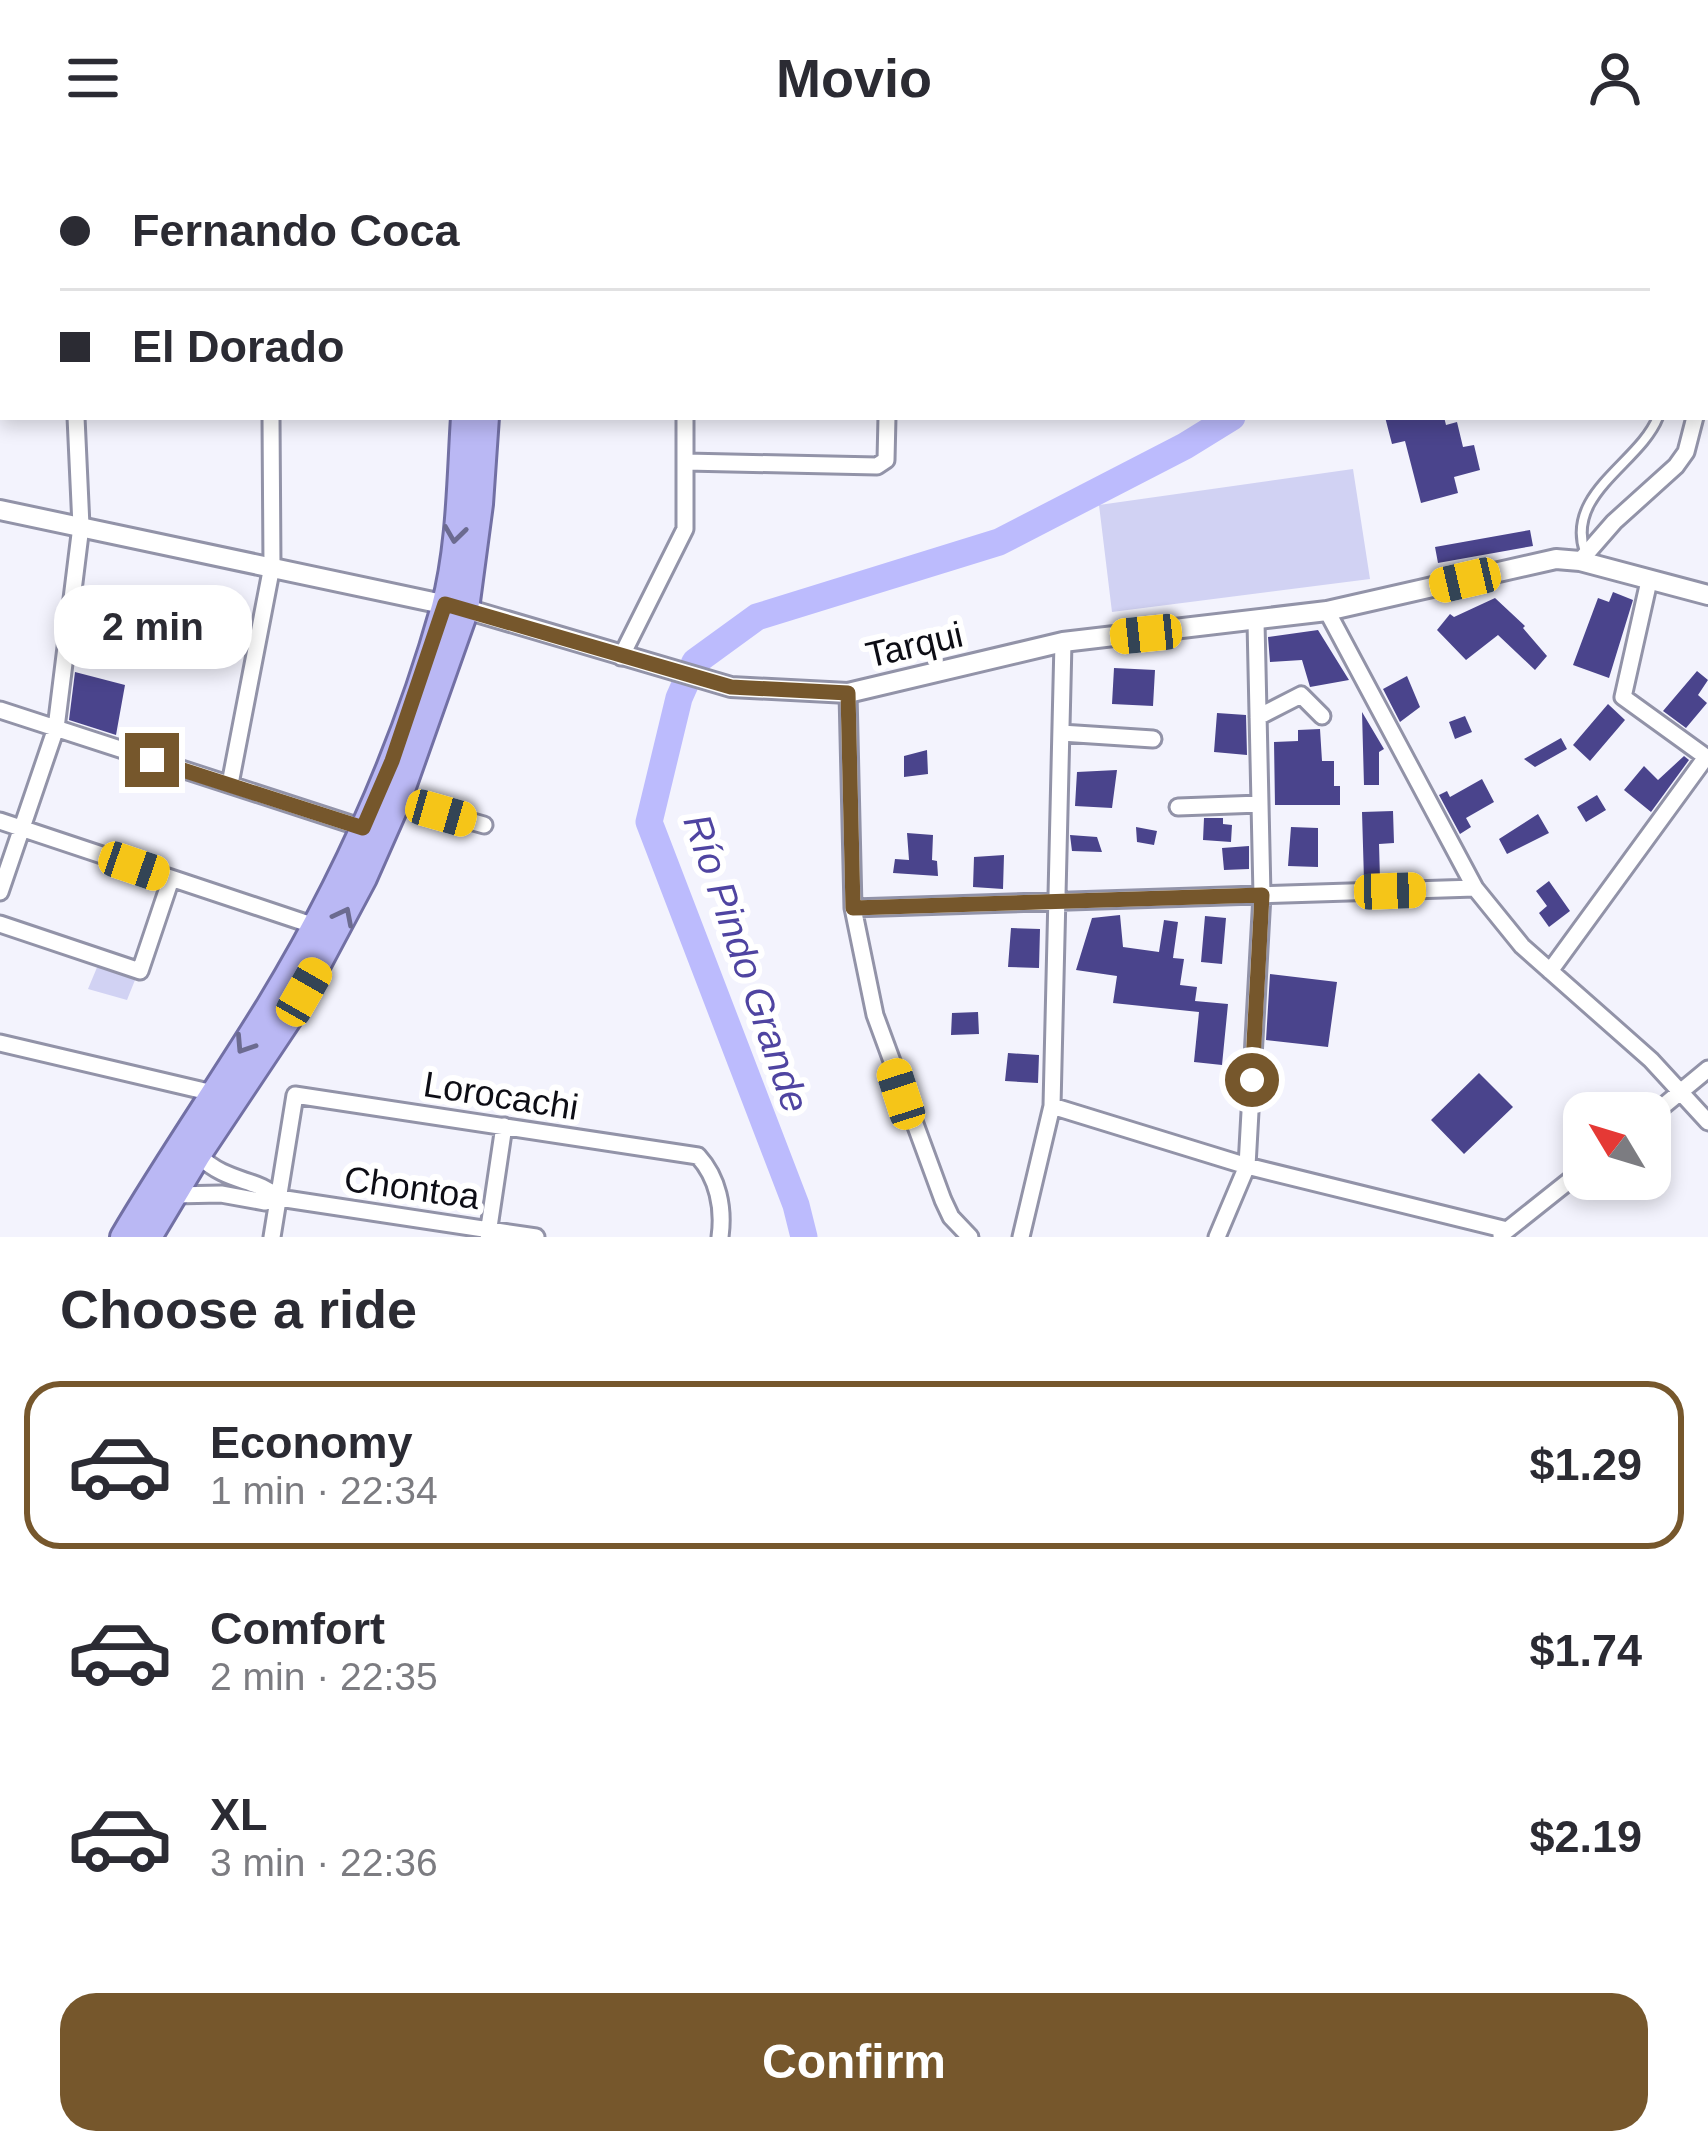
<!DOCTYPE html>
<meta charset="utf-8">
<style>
body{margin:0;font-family:Helvetica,sans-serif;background:#f2f2f3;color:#2b2b33;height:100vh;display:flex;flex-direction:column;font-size:45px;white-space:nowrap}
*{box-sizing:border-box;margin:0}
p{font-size:39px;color:#7c7c81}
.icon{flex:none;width:66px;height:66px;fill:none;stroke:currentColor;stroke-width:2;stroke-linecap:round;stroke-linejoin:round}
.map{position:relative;height:1081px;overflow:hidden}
.side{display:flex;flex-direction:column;background:#fff;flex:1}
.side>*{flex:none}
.banner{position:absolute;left:0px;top:0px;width:1710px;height:264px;box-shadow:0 6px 18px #0003;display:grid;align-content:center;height:264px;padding:0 60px;background:#fff}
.needle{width:78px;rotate:308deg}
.buttons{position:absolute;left:1563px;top:936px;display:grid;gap:24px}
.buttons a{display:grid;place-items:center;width:108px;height:108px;border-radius:24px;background:#fff;box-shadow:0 6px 18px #0003;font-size:60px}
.end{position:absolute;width:54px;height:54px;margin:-27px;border:15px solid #76572c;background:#fff;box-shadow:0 0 0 6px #fff}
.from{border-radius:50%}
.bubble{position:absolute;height:84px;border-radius:36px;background:#fff;box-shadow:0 6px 18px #0003;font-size:39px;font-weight:800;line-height:84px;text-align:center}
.car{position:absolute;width:36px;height:72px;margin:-36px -18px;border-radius:15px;box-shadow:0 0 9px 3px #0007;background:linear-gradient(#f5c518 24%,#345 0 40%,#f5c518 0 76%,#345 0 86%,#f5c518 0)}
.banner b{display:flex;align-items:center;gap:42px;height:114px;font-size:45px}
.banner b+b{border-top:3px solid #e1e1e2}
.banner i{width:30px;height:30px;background:#2b2b33}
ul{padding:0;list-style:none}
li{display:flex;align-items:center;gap:36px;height:168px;margin:0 24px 18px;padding:0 36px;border:6px solid transparent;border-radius:36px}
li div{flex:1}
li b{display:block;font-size:45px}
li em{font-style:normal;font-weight:800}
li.on{border-color:#76572c}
li>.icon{width:108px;height:108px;stroke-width:1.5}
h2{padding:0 60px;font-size:54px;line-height:144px}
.primary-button{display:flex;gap:24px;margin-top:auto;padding:24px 60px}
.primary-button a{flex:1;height:138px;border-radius:36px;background:#76572c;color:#fff;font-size:48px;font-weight:800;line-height:138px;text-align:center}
header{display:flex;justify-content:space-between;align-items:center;height:156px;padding:0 60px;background:#fff;font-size:54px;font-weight:800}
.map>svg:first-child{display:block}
</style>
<header><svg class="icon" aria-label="menu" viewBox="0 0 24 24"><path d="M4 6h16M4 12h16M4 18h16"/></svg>Movio<svg class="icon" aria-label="person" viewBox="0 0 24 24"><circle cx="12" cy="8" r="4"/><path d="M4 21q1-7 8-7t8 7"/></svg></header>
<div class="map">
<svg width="1708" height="1081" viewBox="0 0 1708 1081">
<rect width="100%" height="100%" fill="#f3f3fd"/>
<!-- green -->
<path fill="#d1d2f3" d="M 996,0 L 1209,0 L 1209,3 L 996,3 Z
M 1353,313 L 1370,423 L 1112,456 L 1099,349 Z
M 98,809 L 137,819 L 127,844 L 88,833 Z"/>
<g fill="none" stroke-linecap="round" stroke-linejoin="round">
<!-- river -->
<path stroke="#bcbbfd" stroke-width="27" d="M 1376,3 L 1377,0
M 804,1081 L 796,1049 L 649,666 L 679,542 L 695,506 L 757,461 L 999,386 L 1185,290 L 1232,261"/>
</g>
<!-- building -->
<path fill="#4a448c" d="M 1385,261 L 1444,261 L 1446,269 L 1457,266 L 1463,291 L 1474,289 L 1480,314 L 1454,321 L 1458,337 L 1421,347 L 1405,285 L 1392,288 Z
M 1530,374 L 1533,390 L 1438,407 L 1435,391 Z
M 1613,436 L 1633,444 L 1609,522 L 1573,509 L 1598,442 L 1609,446 Z
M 1495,442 L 1525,470 L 1523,472 L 1547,500 L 1535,514 L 1498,479 L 1466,504 L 1437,474 L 1450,458 L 1454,461 Z
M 1318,474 L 1349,524 L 1310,531 L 1302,504 L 1270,506 L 1268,481 Z
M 1114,512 L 1155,514 L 1153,550 L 1112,548 Z
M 1697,515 L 1708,524 L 1698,539 L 1707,547 L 1686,572 L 1663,555 Z
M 75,516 L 125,529 L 116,579 L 69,564 Z
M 1407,520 L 1420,551 L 1400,566 L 1383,533 Z
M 1608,548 L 1625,564 L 1590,605 L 1573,589 Z
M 1362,556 L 1384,593 L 1379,596 L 1379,629 L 1364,629 Z
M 1217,557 L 1246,559 L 1247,599 L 1214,596 Z
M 1465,560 L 1472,576 L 1455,583 L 1449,566 Z
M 1320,573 L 1322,605 L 1334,605 L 1334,630 L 1340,630 L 1340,649 L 1275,649 L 1274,586 L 1298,585 L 1298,574 Z
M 1561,582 L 1567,593 L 1535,611 L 1524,603 Z
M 927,594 L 928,618 L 904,621 L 904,600 Z
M 1684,600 L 1689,604 L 1651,656 L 1624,634 L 1644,610 L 1658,624 Z
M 1117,614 L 1112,652 L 1075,650 L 1077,616 Z
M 1482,623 L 1494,646 L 1466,662 L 1471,671 L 1460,678 L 1439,639 L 1447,635 L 1450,641 Z
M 1597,639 L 1606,654 L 1586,666 L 1577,651 Z
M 1393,655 L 1394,687 L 1379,688 L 1380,723 L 1364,724 L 1362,656 Z
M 1538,658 L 1549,677 L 1507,698 L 1499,683 Z
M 1204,662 L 1223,662 L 1223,668 L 1232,669 L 1231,686 L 1203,684 Z
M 1136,671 L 1157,675 L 1154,689 L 1137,686 Z
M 1291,671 L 1318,672 L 1318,711 L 1288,710 Z
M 907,677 L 933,679 L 932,704 L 937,705 L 938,720 L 893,717 L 895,703 L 909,704 Z
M 1070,679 L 1097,681 L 1102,696 L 1072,695 Z
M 1249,690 L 1249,713 L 1224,714 L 1222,692 Z
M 1004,699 L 1003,733 L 973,731 L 974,701 Z
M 1549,725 L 1570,755 L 1549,771 L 1539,757 L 1547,750 L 1536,735 Z
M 1120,759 L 1123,791 L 1159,796 L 1164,764 L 1178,766 L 1173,802 L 1184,803 L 1180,829 L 1197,831 L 1195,845 L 1228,848 L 1222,909 L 1194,906 L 1199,856 L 1113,847 L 1117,820 L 1076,814 L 1092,762 Z
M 1205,760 L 1226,762 L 1222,808 L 1201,806 Z
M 1011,772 L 1040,773 L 1039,812 L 1008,811 Z
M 1270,818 L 1337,826 L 1328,891 L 1266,884 Z
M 978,856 L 979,878 L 951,879 L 952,857 Z
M 1008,897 L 1039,899 L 1038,927 L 1005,925 Z
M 1479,917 L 1513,951 L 1464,998 L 1431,964 Z"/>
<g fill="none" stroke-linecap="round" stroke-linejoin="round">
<defs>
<path id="service" d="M 1585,396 C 1565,337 1640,307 1658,261"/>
<path id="minor" d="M 69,0 L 69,3
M 679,0 L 679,3
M 880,0 L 880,3
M 273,3 L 273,0
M 0,155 L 3,155
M 1707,217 L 1708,215
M 686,306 L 877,310 L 886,304 L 887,261
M 1580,405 L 1614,366 L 1676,310 L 1686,296 L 1695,261
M 1327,455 L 1475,732 L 1522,790 L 1651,904 L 1708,966
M 621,501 L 685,373 L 685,261
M 848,537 L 853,752 L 875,859 L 943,1044 L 951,1061 L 970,1081
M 0,554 L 363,672
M 1258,561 L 1301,539 L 1322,560
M 1061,577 L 1153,583
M 230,628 L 272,410 L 271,261
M 398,645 L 484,669
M 1178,651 L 1260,648
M 0,665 L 315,770
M 0,736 L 56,572 L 81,370 L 76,261
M 853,752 L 1475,732
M 0,768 L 140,815 L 171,723
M 1550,815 L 1706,601 L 1623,541 L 1649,425
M 0,887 L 213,937
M 1052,950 L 1247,1010 L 1507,1074
M 1650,961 L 1708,913
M 198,999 C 228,1028 255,1021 279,1042
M 174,1039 L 221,1038 L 265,1046 L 279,1042 L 536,1081
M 488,1078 L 504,970
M 1501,1079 L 1584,1013
M 272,1081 L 295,939 L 698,1000 C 718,1022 724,1052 720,1081
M 1021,1081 L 1052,950 L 1063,486
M 1217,1081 L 1247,1010 L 1262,739 L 1256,466"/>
<path id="tertiary" d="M 0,354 L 466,453 L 731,531 L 848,537 L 1063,486 L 1327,455 L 1556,403 L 1580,405 L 1708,439"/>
<path id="trunk" d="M 473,3 L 473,0
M 498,3 L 498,0
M 123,1081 C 169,1003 221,928 269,850 C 344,727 405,590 444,451 C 460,391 460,323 464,261
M 149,1081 L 198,999 L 290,861 L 364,722 L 398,645 L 466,453 L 480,348 L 486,261"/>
</defs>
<!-- service casing -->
<use href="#service" stroke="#9293a8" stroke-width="14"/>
<!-- minor casing -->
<use href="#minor" stroke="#9293a8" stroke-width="21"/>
<!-- tertiary casing -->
<use href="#tertiary" stroke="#9293a8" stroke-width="24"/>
<!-- trunk casing -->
<use href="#trunk" stroke="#7270a4" stroke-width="30"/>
<!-- service -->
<use href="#service" stroke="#fff" stroke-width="8"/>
<!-- minor -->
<use href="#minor" stroke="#fff" stroke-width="15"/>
<!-- tertiary -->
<use href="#tertiary" stroke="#fff" stroke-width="18"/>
<!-- trunk -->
<use href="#trunk" stroke="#bab8f4" stroke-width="24"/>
</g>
<!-- one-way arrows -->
<defs><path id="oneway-chevron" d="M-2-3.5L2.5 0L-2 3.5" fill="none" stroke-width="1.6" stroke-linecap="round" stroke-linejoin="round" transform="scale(3)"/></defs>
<g stroke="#6c6b90">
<use href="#oneway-chevron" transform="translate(455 378) rotate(98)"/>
<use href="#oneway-chevron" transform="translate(344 760) rotate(-63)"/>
<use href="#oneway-chevron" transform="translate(244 889) rotate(123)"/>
</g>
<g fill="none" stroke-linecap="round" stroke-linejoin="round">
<!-- route -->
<path stroke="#76572c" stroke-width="15" d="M 152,604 L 363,672 L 392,605 L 445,448 L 731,531 L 848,537 L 853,752 L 1262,739 L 1252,924"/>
</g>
<g text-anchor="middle" stroke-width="12" stroke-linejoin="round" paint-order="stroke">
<!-- street labels -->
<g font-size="36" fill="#0d0d15" stroke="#fff">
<text transform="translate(914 488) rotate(-13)" y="13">Tarqui</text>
<text transform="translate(501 939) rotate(9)" y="13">Lorocachi</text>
<text transform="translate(412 1031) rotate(8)" y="13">Chontoa</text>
</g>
<!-- water labels -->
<g font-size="39" font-style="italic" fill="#4f44a1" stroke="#fff">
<text transform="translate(747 807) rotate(71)" y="14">Río Pindo Grande</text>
</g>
</g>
</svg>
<div class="buttons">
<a><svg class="needle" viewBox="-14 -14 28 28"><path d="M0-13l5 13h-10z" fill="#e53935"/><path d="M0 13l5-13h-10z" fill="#7c7c81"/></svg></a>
</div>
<i class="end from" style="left:1252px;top:924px"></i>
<i class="end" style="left:152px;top:604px"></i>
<div class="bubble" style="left:54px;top:429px;width:198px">2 min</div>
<i class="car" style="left:1465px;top:424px;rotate:257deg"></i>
<i class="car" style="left:1146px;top:478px;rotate:264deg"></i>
<i class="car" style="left:441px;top:657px;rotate:106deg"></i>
<i class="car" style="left:134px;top:710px;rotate:109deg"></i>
<i class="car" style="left:1390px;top:735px;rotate:88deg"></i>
<i class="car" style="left:304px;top:836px;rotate:30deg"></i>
<i class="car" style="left:901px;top:938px;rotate:342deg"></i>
<div class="banner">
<b><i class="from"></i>Fernando Coca</b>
<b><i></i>El Dorado</b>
</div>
</div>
<section class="side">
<h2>Choose a ride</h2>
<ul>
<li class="on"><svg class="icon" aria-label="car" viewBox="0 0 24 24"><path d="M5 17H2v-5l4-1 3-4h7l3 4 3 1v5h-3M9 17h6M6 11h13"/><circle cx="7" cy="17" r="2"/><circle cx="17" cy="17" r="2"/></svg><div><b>Economy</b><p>1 min · 22:34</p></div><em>$1.29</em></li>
<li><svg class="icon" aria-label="car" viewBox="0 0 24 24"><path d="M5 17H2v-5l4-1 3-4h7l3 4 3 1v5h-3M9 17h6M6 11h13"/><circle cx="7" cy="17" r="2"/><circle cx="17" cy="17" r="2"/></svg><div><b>Comfort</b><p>2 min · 22:35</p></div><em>$1.74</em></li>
<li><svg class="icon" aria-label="car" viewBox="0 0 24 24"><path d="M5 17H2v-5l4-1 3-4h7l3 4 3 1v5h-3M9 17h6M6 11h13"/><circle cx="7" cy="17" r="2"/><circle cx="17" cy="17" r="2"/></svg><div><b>XL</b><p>3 min · 22:36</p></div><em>$2.19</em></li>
</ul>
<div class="primary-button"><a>Confirm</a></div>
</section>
